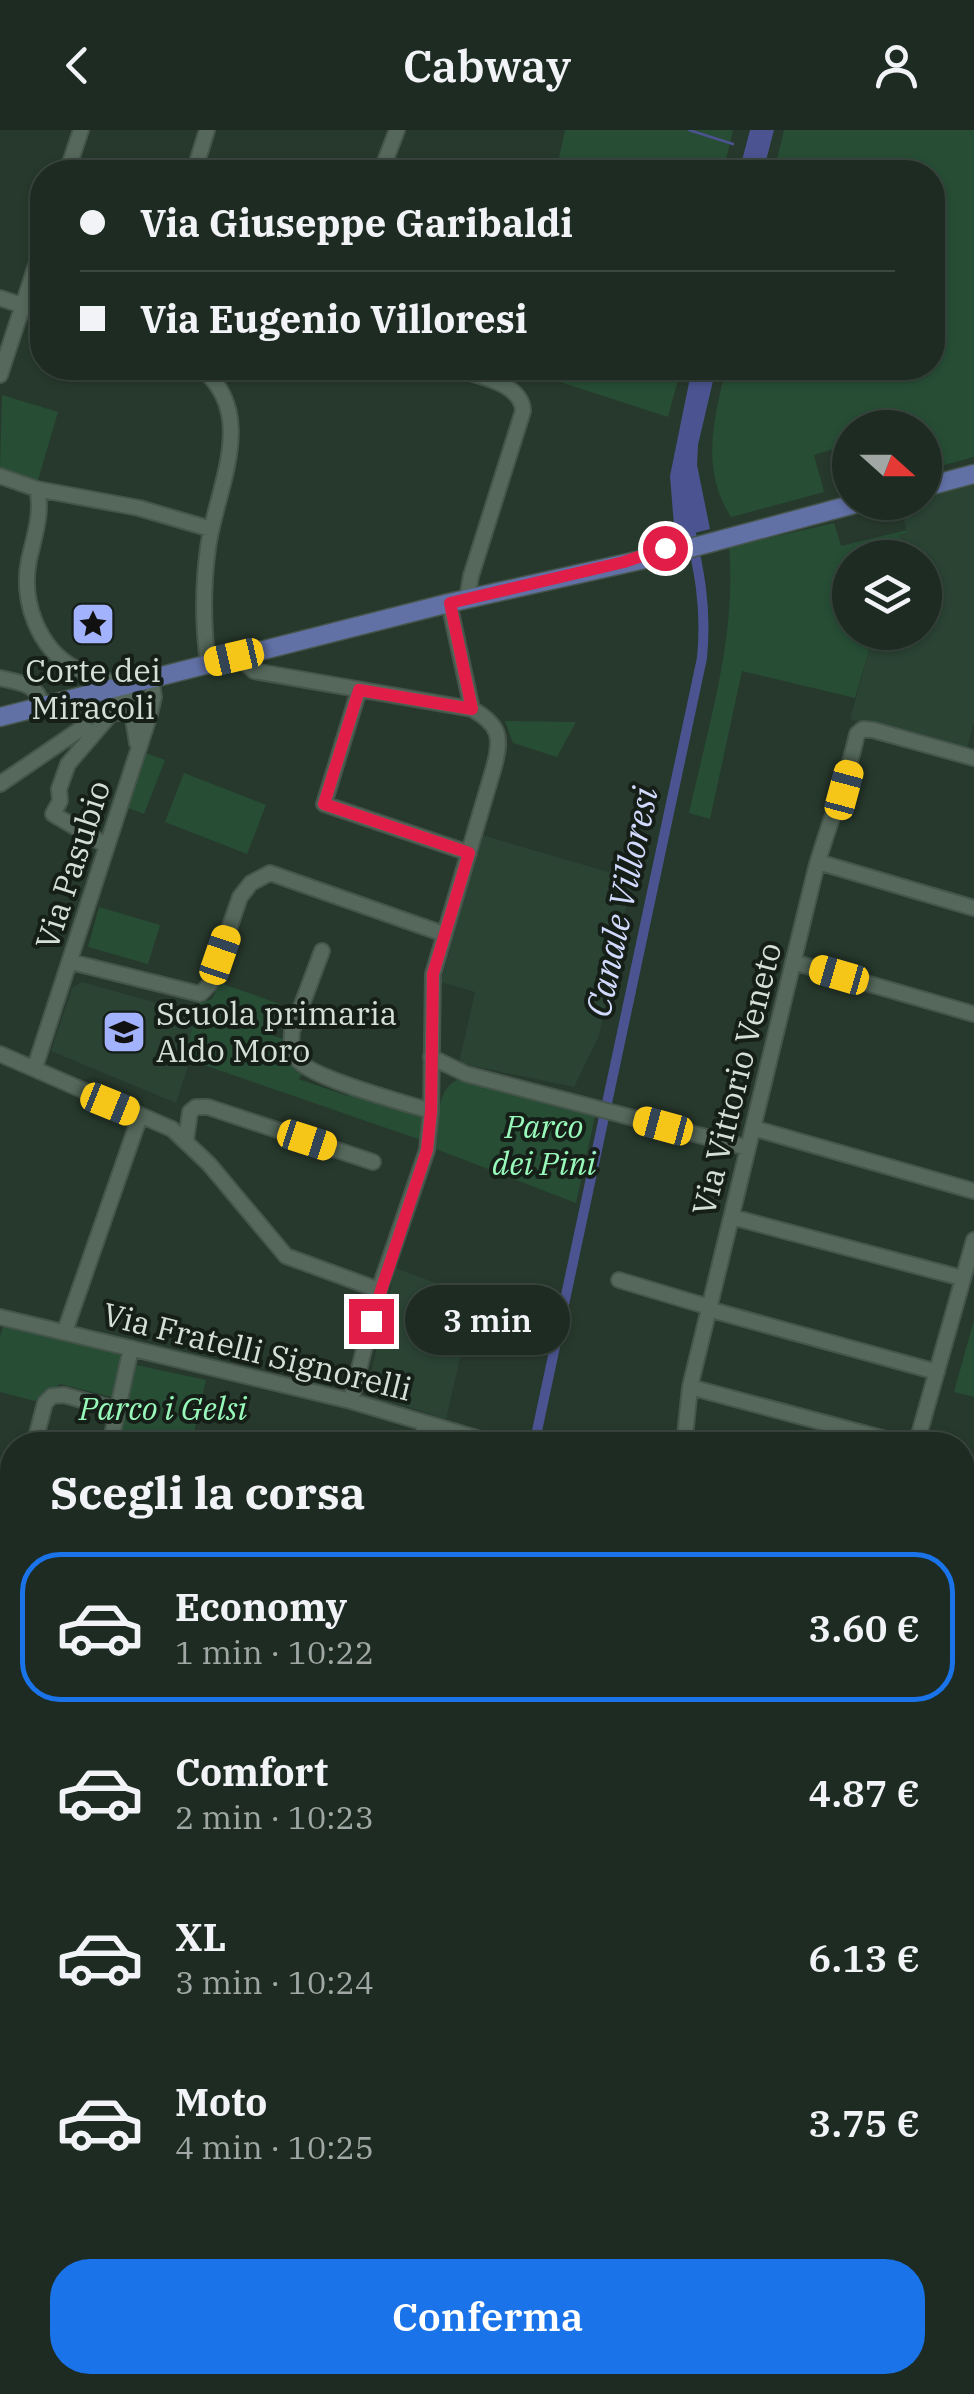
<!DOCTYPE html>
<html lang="it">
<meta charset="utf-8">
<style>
body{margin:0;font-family:"IBM Plex Serif",serif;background:#25332a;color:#f1f3f6;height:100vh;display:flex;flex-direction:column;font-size:38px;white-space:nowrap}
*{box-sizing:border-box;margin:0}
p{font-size:32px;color:#a0a7a5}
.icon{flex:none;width:55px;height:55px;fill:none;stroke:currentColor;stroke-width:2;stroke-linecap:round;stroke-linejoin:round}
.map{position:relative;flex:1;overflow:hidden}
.details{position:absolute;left:0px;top:1302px;width:975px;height:962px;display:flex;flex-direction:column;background:#1d2b22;border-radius:40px 40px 0 0;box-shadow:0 2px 8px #0004,0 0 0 2px #3b4740}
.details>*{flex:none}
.banner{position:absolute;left:30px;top:30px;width:915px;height:220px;border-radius:40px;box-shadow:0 2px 8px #0004,0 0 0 2px #3b4740;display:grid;align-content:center;height:220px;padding:0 50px;background:#1d2b22}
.needle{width:65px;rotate:111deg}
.tools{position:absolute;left:832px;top:280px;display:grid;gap:20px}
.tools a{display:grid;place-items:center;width:110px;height:110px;border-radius:50%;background:#1d2b22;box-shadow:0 2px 8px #0004,0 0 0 2px #3b4740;font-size:50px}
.end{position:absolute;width:45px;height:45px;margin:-22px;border:12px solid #e11d48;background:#fff;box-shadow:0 0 0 5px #fff}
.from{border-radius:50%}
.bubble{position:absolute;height:70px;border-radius:35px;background:#1d2b22;box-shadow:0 2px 8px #0004,0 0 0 2px #3b4740;font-size:32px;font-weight:600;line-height:70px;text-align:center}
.car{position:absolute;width:30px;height:60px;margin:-30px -15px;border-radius:12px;box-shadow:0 0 8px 2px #0007;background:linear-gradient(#f5c518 24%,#345 0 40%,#f5c518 0 76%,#345 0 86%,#f5c518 0)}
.banner b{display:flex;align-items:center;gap:35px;height:95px;font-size:38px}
.banner b+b{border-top:2px solid #3b4740}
.banner i{width:25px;height:25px;background:#f1f3f6}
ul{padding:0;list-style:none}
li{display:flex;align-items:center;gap:30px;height:150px;margin:0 20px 15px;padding:0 30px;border:5px solid transparent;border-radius:40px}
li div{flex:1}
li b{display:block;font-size:38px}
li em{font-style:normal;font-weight:600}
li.current{border-color:#1a73e8}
li>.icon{width:90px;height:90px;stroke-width:1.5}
h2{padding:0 50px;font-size:45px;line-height:120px}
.button{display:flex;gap:20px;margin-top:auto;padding:20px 50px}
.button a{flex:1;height:115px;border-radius:40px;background:#1a73e8;color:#fff;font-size:40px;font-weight:600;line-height:115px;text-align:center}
header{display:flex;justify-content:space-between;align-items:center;height:130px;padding:0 50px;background:#1d2b22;font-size:45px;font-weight:600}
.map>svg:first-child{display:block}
</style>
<header><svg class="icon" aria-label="back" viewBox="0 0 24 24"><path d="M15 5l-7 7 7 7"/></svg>Cabway<svg class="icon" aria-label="person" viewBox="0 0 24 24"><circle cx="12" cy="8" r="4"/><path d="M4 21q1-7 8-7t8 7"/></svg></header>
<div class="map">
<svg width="974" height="2264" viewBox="0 0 974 2264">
<rect width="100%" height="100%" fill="#27392d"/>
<!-- built -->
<path fill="#2a4333" d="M 974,355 L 974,592 L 965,626 L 850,589 L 874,503 L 925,502 L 925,428 L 896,427 L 894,417 L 899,405 L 907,403 L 900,373 L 925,372 L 925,366 Z
M 482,705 L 632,749 L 599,906 L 574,957 L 459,933 L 475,862 L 441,852 Z
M 82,852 L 196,884 L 184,927 L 190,930 L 176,973 L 51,921 L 72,858 Z
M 395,1138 L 474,1167 L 446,1289 L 370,1265 L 365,1250 L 372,1239 Z
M 974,2174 L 974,2246 L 963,2250 L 963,2178 Z
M 753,2252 L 955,2252 L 955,2253 L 921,2264 L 718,2264 Z"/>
<!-- green -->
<path fill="#274d35" d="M 565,0 L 733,0 L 723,42 L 556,42 Z
M 784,0 L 974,0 L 974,327 L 925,340 L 925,298 L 850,298 L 850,314 L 814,325 L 824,362 L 731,387 C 700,338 714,290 726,238 L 932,238 L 932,42 L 774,42 Z
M 517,238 L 681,238 L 668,287 Z
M 2,265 L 58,282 L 38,350 L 0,337 Z
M 834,393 L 841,416 L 907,400 L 907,403 L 899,405 L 901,415 L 894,417 L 896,427 L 850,428 L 850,502 L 874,503 L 855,568 L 742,541 L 710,689 L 689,683 C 708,597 737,506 729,417 Z
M 505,591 L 576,592 L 557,627 L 513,613 Z
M 146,623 L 165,630 L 144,684 L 126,677 Z
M 184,643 L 266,675 L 247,724 L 165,692 Z
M 99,777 L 160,795 L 148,834 L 88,817 Z
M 220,853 L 280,874 L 273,906 L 287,910 L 304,943 L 298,949 L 348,966 L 351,960 L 422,985 L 421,1010 L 184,928 L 199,873 L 212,869 Z
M 457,950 L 595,986 L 576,1073 L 436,1019 C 441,995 433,962 457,950 Z
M 5,1190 L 124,1221 L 112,1267 L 60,1254 L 35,1271 L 0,1262 L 0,1207 Z
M 974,1190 L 974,1267 L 954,1262 Z
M 136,1235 L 206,1250 L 191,1315 L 117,1315 Z
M 331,2253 L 430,2253 L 427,2264 L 377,2264 Z"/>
<!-- water -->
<path fill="#4b5490" d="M 750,0 L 774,0 L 763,42 L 739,42 Z
M 692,238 L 716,238 L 698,315 L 697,335 L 710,399 L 675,408 L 670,346 Z"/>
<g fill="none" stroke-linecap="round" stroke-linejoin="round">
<!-- stream -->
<path stroke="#4b5490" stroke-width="2.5" d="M 689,0 L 733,14"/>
<!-- canal -->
<path stroke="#4b5490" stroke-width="10" d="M 534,1315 L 702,528 C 707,477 699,440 688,390
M 0,2128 L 12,2127"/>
<defs>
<path id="minor" d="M 67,42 L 81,0
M 194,42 L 207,0
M 381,42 L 397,0
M 0,168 L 42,182
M 201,238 C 259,285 216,358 208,418 C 203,455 203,496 208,533
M 450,238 C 473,244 522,252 523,281 L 471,446 L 467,469
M 0,245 L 42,117
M 0,346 L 37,359 C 43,382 34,407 29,430 C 21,470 37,518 76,539 C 90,546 105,550 120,555
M 37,359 L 139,378 L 211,399
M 449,473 L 472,579
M 238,526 L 254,541 L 472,579 C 500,595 502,607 494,637 L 433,844 L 431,981 L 427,1020 L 379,1160 L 351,1271
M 0,548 C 20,553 37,553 42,575
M 359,560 L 324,674 L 469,723
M 128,566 L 140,570 L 147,581 L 137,613 L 132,582 L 113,583 L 120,568 Z
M 0,654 L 85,596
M 107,716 L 53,684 L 60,671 L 59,659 L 68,634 L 110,585 L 123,555
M 818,732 L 974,778
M 322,821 L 292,901 C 291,913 291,922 299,931 C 314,949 405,973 431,981
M 71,832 L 200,864 L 210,854 L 240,767 L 251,753 L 270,743 L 444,804
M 793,832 L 974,884
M 0,924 L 172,999 L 209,1034 L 286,1126 L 379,1160
M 431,927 L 466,944 L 748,1018
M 35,937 L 150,584 L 154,567 L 151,548
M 753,998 L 974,1061
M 186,1010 L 190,982 L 196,977 L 208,977 L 373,1032
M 732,1087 L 962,1148
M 619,1150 L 709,1177
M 708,1179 L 937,1242
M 0,1187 L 351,1271 L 500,1315
M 65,1201 L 140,986
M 690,1257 L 908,1315
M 34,1315 L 45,1273 L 52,1266 L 64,1265 L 118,1280
M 110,1315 L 131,1218
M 422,1315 L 424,1294
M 684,1315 L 690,1257 L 816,738 C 829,692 847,651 857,604 L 863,599 L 873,600 L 974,628
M 916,1315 L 974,1110
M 962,1423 L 974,1441
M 962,1631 L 974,1579
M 962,1707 L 974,1709
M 0,1727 L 12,1728
M 962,1780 L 974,1718
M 962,1810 L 974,1813
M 962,1833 L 974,1835
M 962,1960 L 974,1963
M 962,2101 L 974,2055
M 0,2247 L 12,2219
M 274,2264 L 277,2252
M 688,2264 L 694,2252"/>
<path id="major" d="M 925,357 L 974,344
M 0,587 L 449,473 L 672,423 L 862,372"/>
</defs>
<!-- minor casing -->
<use href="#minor" stroke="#46554b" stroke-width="18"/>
<!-- major casing -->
<use href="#major" stroke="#46554b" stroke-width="21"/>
<!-- minor -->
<use href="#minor" stroke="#55685b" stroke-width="14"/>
<!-- major -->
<use href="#major" stroke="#6171a6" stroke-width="18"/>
<!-- rail -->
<path stroke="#93a097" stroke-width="2.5" d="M 962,2195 L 974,2191
M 962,2221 L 974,2218
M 741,2264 L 775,2252
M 801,2264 L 836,2252
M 831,2264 L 868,2252"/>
</g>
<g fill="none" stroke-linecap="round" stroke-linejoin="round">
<!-- route -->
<path stroke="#e11d48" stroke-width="12" d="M 371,1191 L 427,1020 L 431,982 L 433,844 L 469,723 L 324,674 L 359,560 L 472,579 L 450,473 L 624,432 L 665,418"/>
</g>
<!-- icons -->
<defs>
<symbol id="sight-square" viewBox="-11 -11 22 22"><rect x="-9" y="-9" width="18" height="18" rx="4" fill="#a3b2fd" stroke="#161e18"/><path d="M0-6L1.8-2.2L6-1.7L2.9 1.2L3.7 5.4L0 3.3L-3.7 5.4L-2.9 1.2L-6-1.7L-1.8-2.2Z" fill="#111"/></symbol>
<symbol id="school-square" viewBox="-11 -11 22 22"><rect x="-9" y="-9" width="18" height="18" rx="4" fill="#a3b2fd" stroke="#161e18"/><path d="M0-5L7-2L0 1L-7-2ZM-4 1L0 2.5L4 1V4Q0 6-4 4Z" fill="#111"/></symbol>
</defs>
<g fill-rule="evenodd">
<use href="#sight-square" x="68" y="469" width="50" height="50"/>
<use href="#school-square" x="99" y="877" width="50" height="50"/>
</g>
<g text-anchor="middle" stroke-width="8" stroke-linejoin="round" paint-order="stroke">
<!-- poi labels -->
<g font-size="32" fill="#d4dfd7" stroke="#161e18">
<text x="93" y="552">Corte dei<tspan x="93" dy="37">Miracoli</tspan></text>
<text x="156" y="895" text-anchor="start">Scuola primaria<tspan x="156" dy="37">Aldo Moro</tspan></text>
</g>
<!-- street labels -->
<g font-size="32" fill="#d4dfd7" stroke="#161e18">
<text transform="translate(73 735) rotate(-72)" y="11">Via Pasubio</text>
<text transform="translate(737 949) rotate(-76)" y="11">Via Vittorio Veneto</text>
<text transform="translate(257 1222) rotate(14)" y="11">Via Fratelli Signorelli</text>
</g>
<!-- park labels -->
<g font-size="32" font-style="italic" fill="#98f9ba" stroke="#161e18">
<text x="544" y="1008">Parco<tspan x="544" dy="37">dei Pini</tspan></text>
<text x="163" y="1290">Parco i Gelsi</text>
</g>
<!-- water labels -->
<g font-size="35" font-style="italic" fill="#d2dafe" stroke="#161e18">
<text transform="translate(622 772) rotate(-78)" y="12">Canale Villoresi</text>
</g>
</g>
</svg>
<div class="tools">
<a><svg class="needle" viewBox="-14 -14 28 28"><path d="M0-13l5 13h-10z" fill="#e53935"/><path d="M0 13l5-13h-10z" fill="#a0a7a5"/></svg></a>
<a><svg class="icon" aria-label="layers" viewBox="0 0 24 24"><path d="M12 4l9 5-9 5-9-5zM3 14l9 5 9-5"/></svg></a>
</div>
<i class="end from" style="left:665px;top:418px"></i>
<i class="end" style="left:371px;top:1191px"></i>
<div class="bubble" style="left:405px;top:1155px;width:165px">3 min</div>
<i class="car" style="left:234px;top:527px;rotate:257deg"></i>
<i class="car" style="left:844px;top:660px;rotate:15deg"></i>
<i class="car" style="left:220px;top:825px;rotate:19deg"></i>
<i class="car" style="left:839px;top:845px;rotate:286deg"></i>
<i class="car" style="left:110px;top:974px;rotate:112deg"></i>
<i class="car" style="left:663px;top:996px;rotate:285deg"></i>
<i class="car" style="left:307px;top:1010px;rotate:108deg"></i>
<div class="banner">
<b><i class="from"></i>Via Giuseppe Garibaldi</b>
<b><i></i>Via Eugenio Villoresi</b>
</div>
<section class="details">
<h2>Scegli la corsa</h2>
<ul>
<li class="current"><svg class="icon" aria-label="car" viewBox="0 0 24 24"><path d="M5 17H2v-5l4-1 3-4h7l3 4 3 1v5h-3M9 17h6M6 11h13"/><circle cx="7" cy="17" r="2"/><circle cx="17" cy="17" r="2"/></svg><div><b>Economy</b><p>1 min · 10:22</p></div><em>3.60 €</em></li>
<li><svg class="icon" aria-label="car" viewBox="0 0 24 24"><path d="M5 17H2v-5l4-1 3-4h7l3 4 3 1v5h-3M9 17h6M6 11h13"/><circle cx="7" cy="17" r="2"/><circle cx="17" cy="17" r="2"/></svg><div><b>Comfort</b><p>2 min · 10:23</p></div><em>4.87 €</em></li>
<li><svg class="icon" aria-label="car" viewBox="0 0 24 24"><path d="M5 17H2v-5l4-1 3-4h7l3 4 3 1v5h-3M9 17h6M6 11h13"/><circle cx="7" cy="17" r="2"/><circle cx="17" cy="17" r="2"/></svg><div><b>XL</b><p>3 min · 10:24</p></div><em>6.13 €</em></li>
<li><svg class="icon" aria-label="car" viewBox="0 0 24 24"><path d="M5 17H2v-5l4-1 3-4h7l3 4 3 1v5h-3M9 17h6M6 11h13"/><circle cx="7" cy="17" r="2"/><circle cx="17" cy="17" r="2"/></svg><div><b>Moto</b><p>4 min · 10:25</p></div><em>3.75 €</em></li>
</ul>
<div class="button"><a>Conferma</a></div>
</section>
</div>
